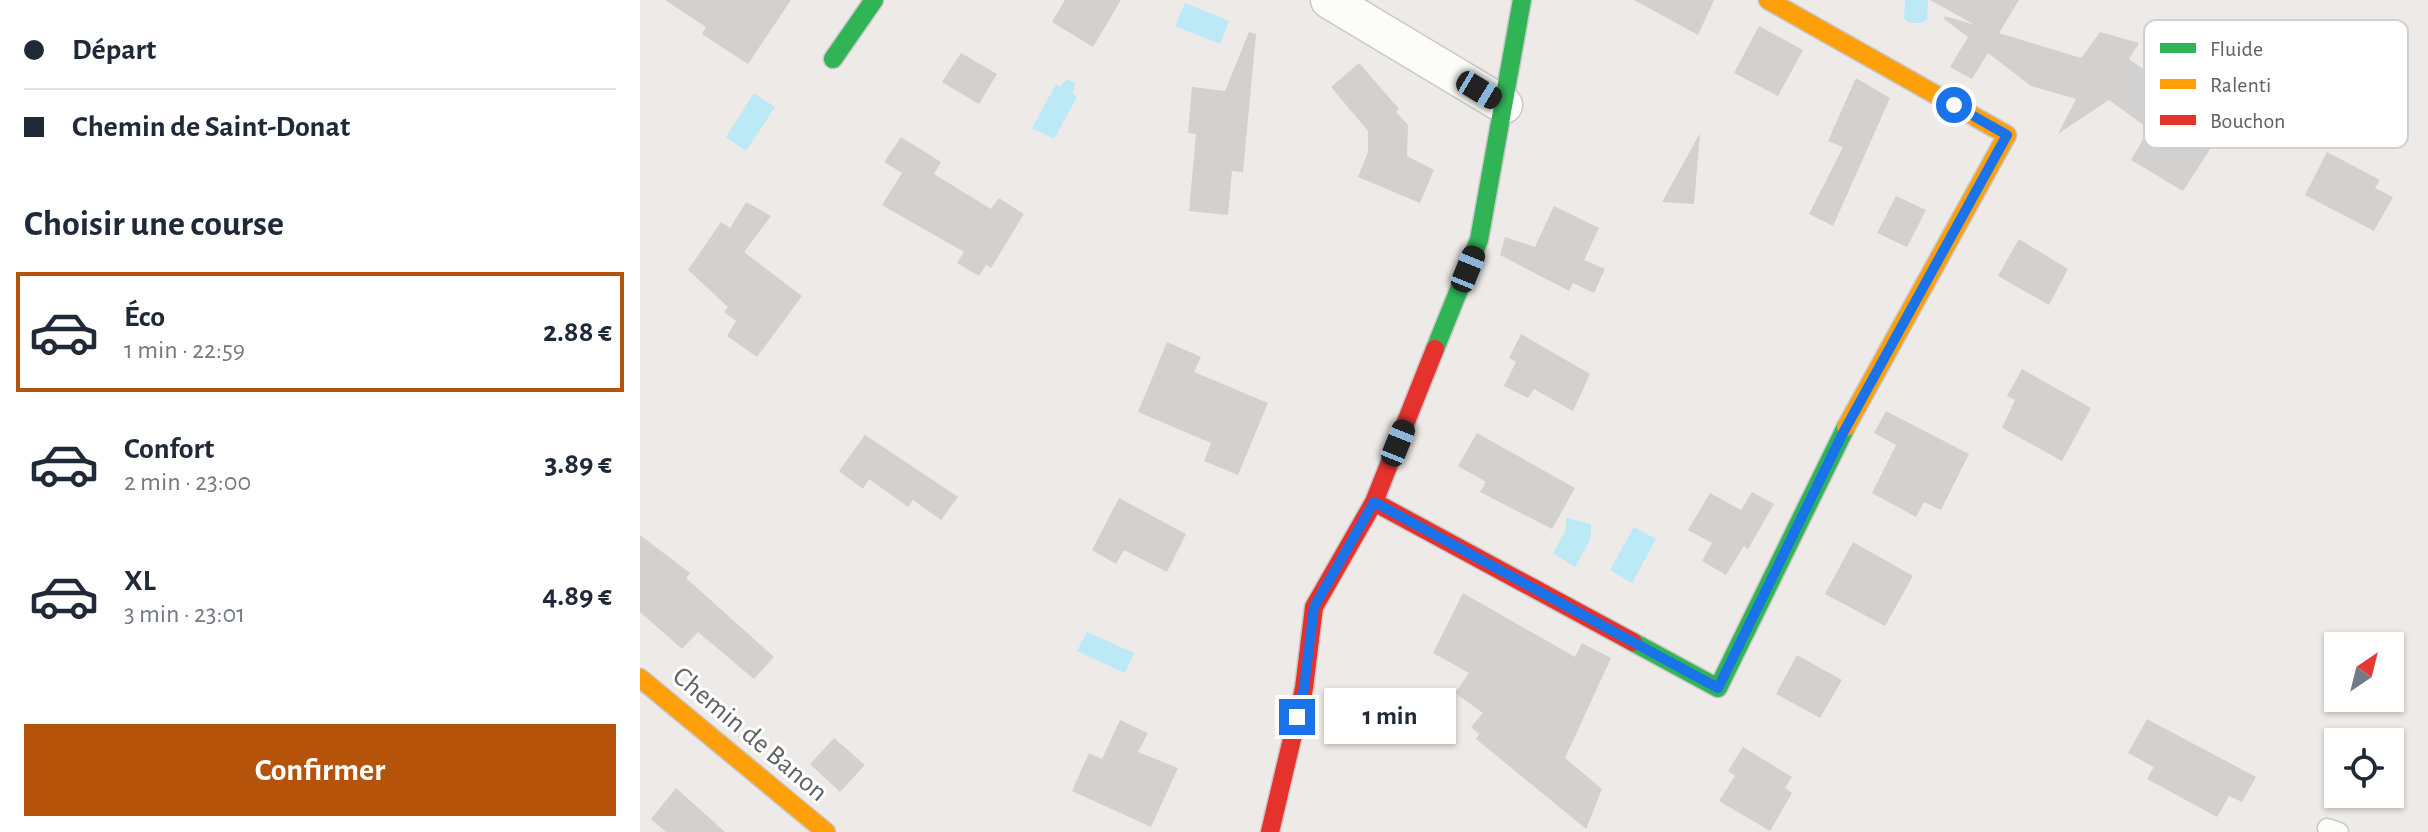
<!DOCTYPE html>
<html lang="fr">
<meta charset="utf-8">
<style>
body{margin:0;font-family:"Alegreya Sans",sans-serif;background:#f2f2f3;color:#1f2937;height:100vh;display:flex;flex-direction:column;font-size:30px;white-space:nowrap}
*{box-sizing:border-box;margin:0}
p{font-size:26px;color:#747a83}
.icon{flex:none;width:44px;height:44px;fill:none;stroke:currentColor;stroke-width:2;stroke-linecap:round;stroke-linejoin:round}
.map{position:relative;flex:1;overflow:hidden}
.panel{display:flex;flex-direction:column;background:#fff;width:640px}
.panel>*{flex:none}
.top-card{display:grid;align-content:center;height:176px;padding:0 24px;background:#fff}
.needle{width:52px;rotate:35deg}
.controls{position:absolute;left:1684px;top:632px;display:grid;gap:16px}
.controls a{display:grid;place-items:center;width:80px;height:80px;border-radius:0px;background:#fff;box-shadow:0 2px 6px #0004;font-size:40px}
.end{position:absolute;width:36px;height:36px;margin:-18px;border:10px solid #1a73e8;background:#fff;box-shadow:0 0 0 4px #fff}
.from{border-radius:50%}
.bubble{position:absolute;height:56px;border-radius:0px;background:#fff;box-shadow:0 2px 6px #0004;font-size:26px;font-weight:700;line-height:56px;text-align:center}
.car{position:absolute;width:24px;height:48px;margin:-24px -12px;border-radius:10px;box-shadow:0 0 6px 2px #0007;background:linear-gradient(#222 24%,#8ab4d8 0 40%,#222 0 76%,#8ab4d8 0 86%,#222 0)}
.top-card b{display:flex;align-items:center;gap:28px;height:76px;font-size:30px}
.top-card b+b{border-top:2px solid #e0e1e3}
.top-card i{width:20px;height:20px;background:#1f2937}
ul{padding:0;list-style:none}
li{display:flex;align-items:center;gap:24px;height:120px;margin:0 16px 12px;padding:0 8px;border:4px solid transparent;border-radius:0px}
li div{flex:1}
li b{display:block;font-size:30px}
li em{font-style:normal;font-weight:700}
li.current{border-color:#b45309}
li>.icon{width:72px;height:72px;stroke-width:1.5}
h2{padding:0 24px;font-size:36px;line-height:96px}
.primary-button{display:flex;gap:16px;margin-top:auto;padding:16px 24px}
.primary-button a{flex:1;height:92px;border-radius:0px;background:#b45309;color:#fff;font-size:32px;font-weight:700;line-height:92px;text-align:center}
main{display:flex;flex:1;min-height:0}
.map>svg:first-child{display:block}
</style>
<main>
<section class="panel">
<div class="top-card">
<b><i class="from"></i>Départ</b>
<b><i></i>Chemin de Saint-Donat</b>
</div>
<h2>Choisir une course</h2>
<ul>
<li class="current"><svg class="icon" aria-label="car" viewBox="0 0 24 24"><path d="M5 17H2v-5l4-1 3-4h7l3 4 3 1v5h-3M9 17h6M6 11h13"/><circle cx="7" cy="17" r="2"/><circle cx="17" cy="17" r="2"/></svg><div><b>Éco</b><p>1 min · 22:59</p></div><em>2.88 €</em></li>
<li><svg class="icon" aria-label="car" viewBox="0 0 24 24"><path d="M5 17H2v-5l4-1 3-4h7l3 4 3 1v5h-3M9 17h6M6 11h13"/><circle cx="7" cy="17" r="2"/><circle cx="17" cy="17" r="2"/></svg><div><b>Confort</b><p>2 min · 23:00</p></div><em>3.89 €</em></li>
<li><svg class="icon" aria-label="car" viewBox="0 0 24 24"><path d="M5 17H2v-5l4-1 3-4h7l3 4 3 1v5h-3M9 17h6M6 11h13"/><circle cx="7" cy="17" r="2"/><circle cx="17" cy="17" r="2"/></svg><div><b>XL</b><p>3 min · 23:01</p></div><em>4.89 €</em></li>
</ul>
<div class="primary-button"><a>Confirmer</a></div>
</section>
<div class="map">
<svg width="1788" height="832" viewBox="0 0 1788 832">
<rect width="100%" height="100%" fill="#edeae7"/>
<!-- water -->
<path fill="#bce9f6" d="M 1265,0 L 1288,0 L 1287,20 L 1282,23 L 1269,23 L 1264,18 Z
M 545,3 L 589,21 L 580,44 L 535,26 Z
M 427,79 L 435,83 L 433,93 L 437,97 L 414,139 L 392,128 L 416,84 L 420,87 Z
M 114,93 L 135,107 L 106,151 L 86,137 Z
M 926,518 L 951,524 L 951,538 L 935,567 L 913,553 L 926,530 Z
M 994,527 L 1016,539 L 992,583 L 970,570 Z
M 447,632 L 494,653 L 485,673 L 437,651 Z"/>
<!-- building -->
<path fill="#d3d1d0" d="M 25,0 L 151,0 L 108,64 L 62,34 L 66,27 Z
M 425,0 L 481,0 L 453,47 L 412,22 Z
M 994,0 L 1074,0 L 1058,35 Z
M 1290,0 L 1379,0 L 1359,33 L 1441,58 L 1460,32 L 1499,43 L 1489,59 L 1529,87 L 1523,96 L 1535,104 L 1529,112 L 1576,140 L 1543,191 L 1491,160 L 1509,129 L 1469,100 L 1418,134 L 1436,99 L 1391,86 L 1348,53 L 1332,79 L 1310,67 L 1328,37 L 1304,19 L 1305,16 L 1335,25 Z
M 1119,26 L 1163,50 L 1138,96 L 1094,73 Z
M 609,32 L 616,34 L 603,172 L 592,171 L 588,215 L 549,211 L 556,134 L 548,133 L 552,87 L 585,91 Z
M 321,53 L 357,74 L 339,104 L 302,82 Z
M 719,63 L 759,109 L 756,112 L 768,125 L 767,156 L 794,170 L 780,203 L 718,177 L 728,152 L 728,131 L 691,87 Z
M 1216,78 L 1250,98 L 1193,226 L 1169,214 L 1203,147 L 1188,141 Z
M 1060,133 L 1054,204 L 1022,202 Z
M 261,137 L 301,162 L 294,174 L 351,209 L 359,198 L 384,214 L 351,268 L 346,265 L 339,276 L 317,263 L 324,252 L 242,205 L 262,173 L 244,162 Z
M 1687,152 L 1740,180 L 1735,188 L 1753,197 L 1734,231 L 1665,195 Z
M 1256,196 L 1286,210 L 1267,247 L 1237,233 Z
M 106,202 L 131,216 L 104,252 L 162,296 L 117,357 L 87,336 L 96,321 L 84,312 L 88,307 L 48,270 L 81,222 L 90,228 Z
M 914,206 L 959,228 L 944,260 L 965,269 L 954,293 L 933,283 L 929,291 L 860,255 L 865,237 L 895,247 Z
M 1379,239 L 1428,269 L 1409,305 L 1358,276 Z
M 881,334 L 950,374 L 933,411 L 894,389 L 888,398 L 864,386 L 876,362 L 869,358 Z
M 527,342 L 561,357 L 554,372 L 628,403 L 598,475 L 564,461 L 571,443 L 498,412 Z
M 1382,369 L 1451,408 L 1422,461 L 1362,428 L 1375,400 L 1367,396 Z
M 1246,411 L 1329,454 L 1301,510 L 1284,502 L 1276,517 L 1232,493 L 1256,445 L 1234,433 Z
M 837,433 L 935,488 L 912,529 L 840,492 L 846,482 L 818,466 Z
M 225,435 L 318,497 L 301,520 L 273,500 L 268,507 L 229,479 L 223,489 L 199,471 Z
M 1112,492 L 1134,504 L 1108,549 L 1104,546 L 1086,575 L 1062,561 L 1072,543 L 1048,530 L 1070,493 L 1101,510 Z
M 479,498 L 546,534 L 527,572 L 484,550 L 476,564 L 452,550 Z
M 0,535 L 50,573 L 46,578 L 134,657 L 114,679 L 58,632 L 42,649 L 0,612 Z
M 1213,542 L 1273,576 L 1245,626 L 1185,594 Z
M 823,593 L 935,657 L 942,643 L 971,658 L 925,758 L 962,789 L 946,829 L 836,739 L 839,734 L 831,727 L 843,713 L 815,693 L 829,673 L 793,653 Z
M 1157,655 L 1202,680 L 1180,718 L 1136,694 Z
M 1507,719 L 1616,777 L 1602,802 L 1589,796 L 1577,817 L 1507,779 L 1514,767 L 1488,753 Z
M 480,720 L 508,733 L 498,752 L 538,768 L 511,827 L 432,791 L 449,753 L 462,759 Z
M 194,738 L 225,765 L 200,792 L 170,764 Z
M 1103,747 L 1152,777 L 1145,788 L 1152,793 L 1130,831 L 1079,801 L 1095,776 L 1088,771 Z
M 36,788 L 85,832 L 26,832 L 11,819 Z"/>
<g fill="none" stroke-linecap="round" stroke-linejoin="round">
<defs>
<path id="lane" d="M 1687,828 L 1699,832"/>
<path id="street" d="M 689,0 L 864,105"/>
<path id="fast" d="M 193,59 L 234,0
M 795,349 L 839,240 L 882,0
M 993,642 L 1078,688 L 1206,427"/>
<path id="slow" d="M 1128,0 L 1367,135 L 1206,427
M 0,678 L 186,832"/>
<path id="jam" d="M 734,502 L 993,642
M 630,832 L 664,688 L 674,607 L 734,502 L 795,349"/>
</defs>
<!-- lane casing -->
<use href="#lane" stroke="#c9c9c9" stroke-width="21"/>
<!-- street casing -->
<use href="#street" stroke="#c9c9c9" stroke-width="39"/>
<!-- fast casing -->
<use href="#fast" stroke="#c7c7c6" stroke-width="21"/>
<!-- slow casing -->
<use href="#slow" stroke="#c7c7c6" stroke-width="21"/>
<!-- jam casing -->
<use href="#jam" stroke="#c7c7c6" stroke-width="21"/>
<!-- lane -->
<use href="#lane" stroke="#fcfcfb" stroke-width="18"/>
<!-- street -->
<use href="#street" stroke="#fcfcfb" stroke-width="36"/>
<!-- fast -->
<use href="#fast" stroke="#30b455" stroke-width="18"/>
<!-- slow -->
<use href="#slow" stroke="#ff9f0a" stroke-width="18"/>
<!-- jam -->
<use href="#jam" stroke="#e5322d" stroke-width="18"/>
</g>
<g fill="none" stroke-linecap="round" stroke-linejoin="round">
<!-- route -->
<path stroke="#1a73e8" stroke-width="10" d="M 657,717 L 664,688 L 674,607 L 734,502 L 1078,688 L 1203,433 L 1367,135 L 1314,105"/>
</g>
<g text-anchor="middle" stroke-width="6" stroke-linejoin="round" paint-order="stroke">
<!-- street labels -->
<g font-size="28" fill="#5d6265" stroke="#fff">
<text transform="translate(111 733) rotate(40)" y="10">Chemin de Banon</text>
</g>
</g>
<!-- legend -->
<rect x="1504" y="20" width="264" height="128" rx="12" fill="#fff" stroke="#ced0d1" stroke-width="2"/>
<rect x="1520" y="43" width="36" height="10" fill="#30b455"/>
<rect x="1520" y="79" width="36" height="10" fill="#ff9f0a"/>
<rect x="1520" y="115" width="36" height="10" fill="#e5322d"/>
<g font-size="22" fill="#5d6265">
<text x="1570" y="56">Fluide</text>
<text x="1570" y="92">Ralenti</text>
<text x="1570" y="128">Bouchon</text>
</g>
</svg>
<div class="controls">
<a><svg class="needle" viewBox="-14 -14 28 28"><path d="M0-13l5 13h-10z" fill="#e53935"/><path d="M0 13l5-13h-10z" fill="#747a83"/></svg></a>
<a><svg class="icon" aria-label="locate" viewBox="0 0 24 24"><circle cx="12" cy="12" r="6"/><path d="M12 2v4M12 18v4M2 12h4M18 12h4"/></svg></a>
</div>
<i class="end from" style="left:1314px;top:105px"></i>
<i class="end" style="left:657px;top:717px"></i>
<div class="bubble" style="left:684px;top:688px;width:132px">1 min</div>
<i class="car" style="left:839px;top:90px;rotate:121deg"></i>
<i class="car" style="left:828px;top:269px;rotate:22deg"></i>
<i class="car" style="left:758px;top:443px;rotate:22deg"></i>
</div>
</main>
